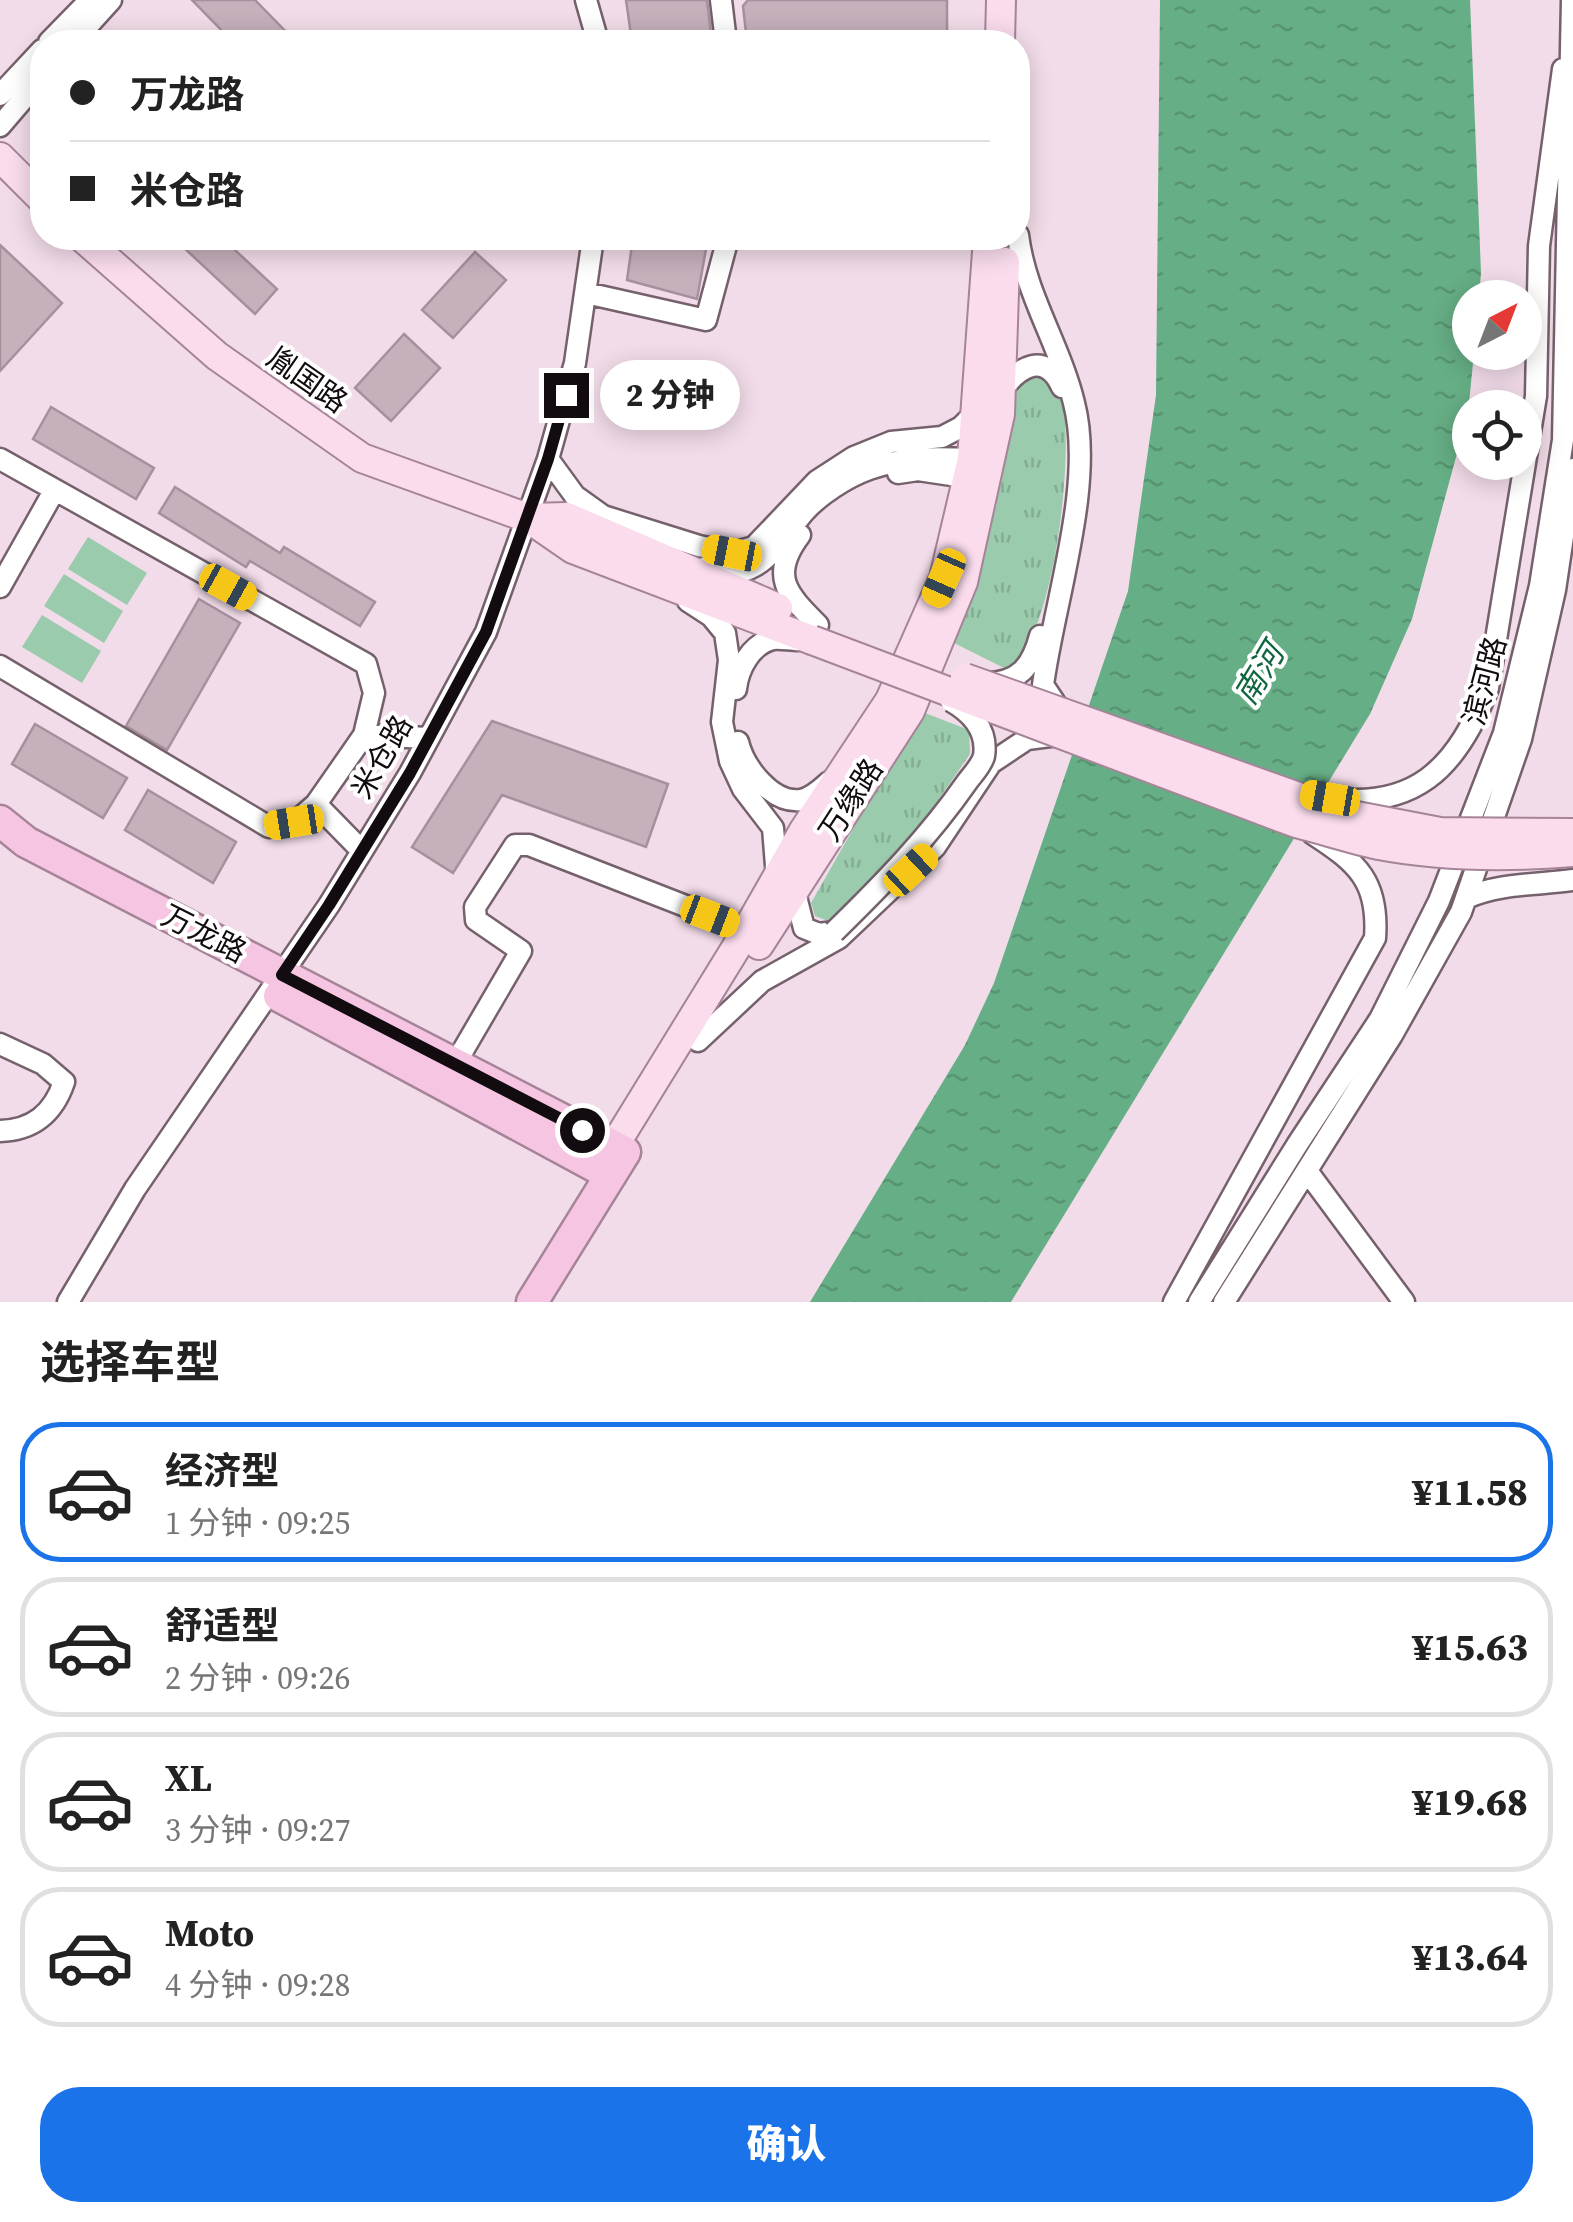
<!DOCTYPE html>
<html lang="zh">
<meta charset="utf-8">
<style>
body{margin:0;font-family:"Source Serif 4","Noto Sans SC",serif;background:#f6f6f6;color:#222;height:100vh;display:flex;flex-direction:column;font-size:38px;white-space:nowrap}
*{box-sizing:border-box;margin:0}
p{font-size:32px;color:#767676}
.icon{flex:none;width:55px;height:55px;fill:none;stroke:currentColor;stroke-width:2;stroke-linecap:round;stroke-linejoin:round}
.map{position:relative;height:1302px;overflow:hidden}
.side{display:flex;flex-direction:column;background:#fff;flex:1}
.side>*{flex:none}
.top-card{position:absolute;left:30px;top:30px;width:1000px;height:220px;border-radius:40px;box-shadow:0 5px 25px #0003;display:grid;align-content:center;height:220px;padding:0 40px;background:#fff}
.needle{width:65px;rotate:42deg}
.fabs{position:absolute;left:1452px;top:280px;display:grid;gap:20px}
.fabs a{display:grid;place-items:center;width:90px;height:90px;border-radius:50%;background:#fff;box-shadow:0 5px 25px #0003;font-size:50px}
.end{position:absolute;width:45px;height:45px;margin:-22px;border:12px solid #120b0f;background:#fff;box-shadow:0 0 0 5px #fff}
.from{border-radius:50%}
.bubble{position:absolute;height:70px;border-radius:35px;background:#fff;box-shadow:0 5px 25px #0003;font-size:32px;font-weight:800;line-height:70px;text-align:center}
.car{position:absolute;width:30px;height:60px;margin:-30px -15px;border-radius:12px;box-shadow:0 0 8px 2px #0007;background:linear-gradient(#f5c518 24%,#345 0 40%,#f5c518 0 76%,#345 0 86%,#f5c518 0)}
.top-card b{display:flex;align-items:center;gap:35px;height:95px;font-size:38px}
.top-card b+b{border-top:2px solid #e0e0e0}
.top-card i{width:25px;height:25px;background:#222}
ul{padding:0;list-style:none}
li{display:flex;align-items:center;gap:30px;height:140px;margin:0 20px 15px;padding:0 20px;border:5px solid #e0e0e0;border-radius:40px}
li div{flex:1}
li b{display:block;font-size:38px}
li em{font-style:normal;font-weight:800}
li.on{border-color:#1a73e8}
li>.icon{width:90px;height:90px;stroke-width:1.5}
h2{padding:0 40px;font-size:45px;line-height:120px}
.primary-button{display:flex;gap:20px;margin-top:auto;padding:20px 40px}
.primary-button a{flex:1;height:115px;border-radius:40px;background:#1a73e8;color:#fff;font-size:40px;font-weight:800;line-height:115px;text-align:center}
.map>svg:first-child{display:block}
</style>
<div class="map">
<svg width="1573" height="1302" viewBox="0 0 1573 1302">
<defs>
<pattern id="grass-tufts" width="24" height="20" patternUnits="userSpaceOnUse" patternTransform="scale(2.5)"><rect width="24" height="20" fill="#9acbad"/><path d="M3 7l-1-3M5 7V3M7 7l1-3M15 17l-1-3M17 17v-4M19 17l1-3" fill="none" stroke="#84ad94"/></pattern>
<pattern id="water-ripples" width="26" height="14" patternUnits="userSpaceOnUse" patternTransform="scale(2.5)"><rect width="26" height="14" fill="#66ae85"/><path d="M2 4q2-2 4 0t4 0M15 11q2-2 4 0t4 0" fill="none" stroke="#579472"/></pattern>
</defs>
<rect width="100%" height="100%" fill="#f2dce9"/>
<!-- grass -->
<path fill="url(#grass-tufts)" d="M 1039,373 L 1056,382 C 1058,391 1063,402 1064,412 C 1072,468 1053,634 1010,671 L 954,643 L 996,507 L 1014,390 L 1023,376 Z
M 920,711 L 969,730 L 970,754 L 914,835 L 842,912 L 828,921 L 815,916 L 811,903 Z"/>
<!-- pitch -->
<path fill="#9acbad" d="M 88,537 L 147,573 L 127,605 L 68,569 Z
M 64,574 L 123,611 L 104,643 L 44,606 Z
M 42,615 L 101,651 L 82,683 L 22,647 Z"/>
<!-- water -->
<path fill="url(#water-ripples)" d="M 1160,0 L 1470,0 L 1481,273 L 1479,297 L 1470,298 L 1470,352 L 1474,353 L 1468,413 L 1412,619 L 1370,714 L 1011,1302 L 810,1302 L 965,1045 L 994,983 L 1128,591 L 1156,395 Z"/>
<!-- building -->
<path fill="#c5b0bc" stroke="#a5909c" stroke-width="2.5" d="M 192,0 L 255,0 L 296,42 L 233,42 Z
M 626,0 L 707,0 L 712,42 L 632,42 Z
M 748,0 L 947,0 L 947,42 L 747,42 L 743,6 Z
M 189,238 L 222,238 L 277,289 L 255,314 L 182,246 Z
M 633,238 L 708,238 L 697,299 L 627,280 Z
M 0,245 L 62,303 L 0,371 Z
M 475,252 L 506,280 L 453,338 L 422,310 Z
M 404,334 L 440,368 L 391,421 L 355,388 Z
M 51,407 L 154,468 L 136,499 L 33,439 Z
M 175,487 L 280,553 L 284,547 L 375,602 L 360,626 L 250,561 L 246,567 L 159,513 Z
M 199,599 L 240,623 L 167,750 L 126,726 Z
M 492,721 L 668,784 L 646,847 L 502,795 L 453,873 L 412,847 Z
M 35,724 L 127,778 L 103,818 L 12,764 Z
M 148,790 L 236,842 L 213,883 L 125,830 Z"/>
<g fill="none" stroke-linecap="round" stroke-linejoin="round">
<defs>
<path id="minor" d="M 586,0 L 598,42
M 721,0 L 726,42
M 49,42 L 90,0
M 73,42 L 111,0
M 0,95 L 42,50
M 0,126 L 42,77
M 1018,235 C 1025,294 1060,345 1074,403 C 1095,484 1054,602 1043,685 L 1061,712
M 586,293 L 706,320 L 728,238
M 1001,391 C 1019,367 1045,350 1062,387
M 0,459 L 366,664 L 374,693 L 364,735
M 548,459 L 575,496 L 603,516 L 699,546 L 732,553 L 754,547 L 817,481 L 854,457 L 891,442 L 942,437 L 961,427 L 977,411
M 898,473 L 918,470 L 978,479
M 800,535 C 769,576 787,594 818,625
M 706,567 C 758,587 775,546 804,512 C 820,494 847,477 869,469 C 910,455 943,458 985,460
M 0,587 L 54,491
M 688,601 L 711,616 L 725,633 L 729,660 L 722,722 L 730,761 L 743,789 L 773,828 L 777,878
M 0,666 L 269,827 L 294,823 L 316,804
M 986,683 C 1019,683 1032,666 1040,636
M 736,689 C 738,669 751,644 773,639 C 780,638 790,640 798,640
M 738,742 C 744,767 772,804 801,800 C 812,798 821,789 829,782
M 1323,797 C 1413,812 1457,769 1488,688 L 1536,396 L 1539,246 L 1563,69
M 362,851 L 316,804 L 364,735 L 428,738
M 794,889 L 804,928 L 819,934 L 834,932
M 1466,898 C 1500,883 1537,885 1573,880
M 698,1041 L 762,981 L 839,938 L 935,847 L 991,763 L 1027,739 L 1058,735
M 0,1044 L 43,1064 L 64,1082 C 53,1114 33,1130 0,1131
M 455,1064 L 521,951 L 476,920 L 475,907 L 515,845 L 529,845 L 747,930
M 1307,1171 L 1404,1302
M 68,1302 L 135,1189 L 329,905 L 410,773 L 486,632 L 548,459 L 575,363 L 593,238
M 1174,1302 L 1375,938 C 1379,882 1358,863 1313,834
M 1199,1302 L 1297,1145 L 1380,1019 L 1439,901 L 1504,733 L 1540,586 L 1563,440 L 1572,0
M 1224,1302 L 1392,1035 L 1461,912 L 1521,739 L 1555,590 L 1573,469"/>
<path id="major" d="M 1000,42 L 1001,0
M 0,157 L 42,199
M 83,238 L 217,356 L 362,458 L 528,518 L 573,549 L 812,640
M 528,518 L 567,517 L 778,608
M 759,945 L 910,711 L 963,582 L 1000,414 L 1005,262
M 603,1164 L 747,930 L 804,830 L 890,700 L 944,578 L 972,459 L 988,238"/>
<path id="highway" d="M 0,821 L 26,842 L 625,1152 L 532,1302
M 279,996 L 611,1175"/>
</defs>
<!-- minor casing -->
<use href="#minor" stroke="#75616c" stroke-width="25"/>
<!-- major casing -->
<use href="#major" stroke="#a68498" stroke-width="32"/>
<!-- highway casing -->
<use href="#highway" stroke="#a68498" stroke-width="35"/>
<!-- minor -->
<use href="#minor" stroke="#fff" stroke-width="20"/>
<!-- major -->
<use href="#major" stroke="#fadced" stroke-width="28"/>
<!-- highway -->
<use href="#highway" stroke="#f6c5e1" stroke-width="30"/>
<defs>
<path id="minor-bridge" d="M 834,932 C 883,884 928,838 967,782 C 972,775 982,765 984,756 C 988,730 972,713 951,701"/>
<path id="major-bridge" d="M 812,640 L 1296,823 C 1324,830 1351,839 1379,845 C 1442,857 1510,857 1573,852
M 965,678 L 1346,814 L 1440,832 L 1573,833"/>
</defs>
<!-- minor-bridge casing -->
<use href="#minor-bridge" stroke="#75616c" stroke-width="25" stroke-linecap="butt"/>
<!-- major-bridge casing -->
<use href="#major-bridge" stroke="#a68498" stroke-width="32" stroke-linecap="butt"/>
<!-- minor-bridge -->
<use href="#minor-bridge" stroke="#fff" stroke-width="20"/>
<!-- major-bridge -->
<use href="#major-bridge" stroke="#fadced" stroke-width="28"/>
</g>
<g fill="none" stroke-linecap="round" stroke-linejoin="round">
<!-- route -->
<path stroke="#120b0f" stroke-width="12" d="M 566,395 L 548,459 L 486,632 L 410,773 L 329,905 L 282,975 L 582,1130"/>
</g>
<g text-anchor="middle" stroke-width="8" stroke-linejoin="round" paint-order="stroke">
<!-- street labels -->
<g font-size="30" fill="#120b0f" stroke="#fff">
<text transform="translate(307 380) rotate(35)" y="10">胤国路</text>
<text transform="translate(1485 681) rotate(-75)" y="10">滨河路</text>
<text transform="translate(382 757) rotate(-60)" y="10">米仓路</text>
<text transform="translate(851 800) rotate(-57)" y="10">万缘路</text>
<text transform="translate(204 934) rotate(27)" y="10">万龙路</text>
</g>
<!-- water labels -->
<g font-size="32" font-style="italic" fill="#0e653e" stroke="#fff">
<text transform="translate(1259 674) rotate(-59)" y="11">南河</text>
</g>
</g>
</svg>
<div class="fabs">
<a><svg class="needle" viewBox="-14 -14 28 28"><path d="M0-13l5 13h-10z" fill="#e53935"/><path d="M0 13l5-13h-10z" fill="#767676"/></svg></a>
<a><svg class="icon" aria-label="locate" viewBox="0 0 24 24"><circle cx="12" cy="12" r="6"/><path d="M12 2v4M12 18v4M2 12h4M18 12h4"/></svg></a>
</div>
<i class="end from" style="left:582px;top:1130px"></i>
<i class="end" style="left:566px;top:395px"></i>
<div class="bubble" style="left:600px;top:360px;width:140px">2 分钟</div>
<i class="car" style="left:732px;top:553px;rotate:281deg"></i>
<i class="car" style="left:944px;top:578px;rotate:204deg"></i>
<i class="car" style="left:228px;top:587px;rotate:119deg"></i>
<i class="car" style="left:1330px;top:798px;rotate:280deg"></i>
<i class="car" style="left:294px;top:822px;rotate:261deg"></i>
<i class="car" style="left:911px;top:870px;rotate:47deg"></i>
<i class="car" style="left:710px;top:916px;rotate:111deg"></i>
<div class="top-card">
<b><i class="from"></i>万龙路</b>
<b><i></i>米仓路</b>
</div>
</div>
<section class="side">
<h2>选择车型</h2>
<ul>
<li class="on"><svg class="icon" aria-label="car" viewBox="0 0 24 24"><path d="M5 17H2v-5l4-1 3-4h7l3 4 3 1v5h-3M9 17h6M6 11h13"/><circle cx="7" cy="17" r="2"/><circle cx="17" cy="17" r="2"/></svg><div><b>经济型</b><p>1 分钟 · 09:25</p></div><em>¥11.58</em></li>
<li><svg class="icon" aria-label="car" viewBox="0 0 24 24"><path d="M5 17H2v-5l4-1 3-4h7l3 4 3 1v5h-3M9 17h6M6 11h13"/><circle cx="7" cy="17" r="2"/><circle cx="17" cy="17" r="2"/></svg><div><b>舒适型</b><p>2 分钟 · 09:26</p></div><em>¥15.63</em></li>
<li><svg class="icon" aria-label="car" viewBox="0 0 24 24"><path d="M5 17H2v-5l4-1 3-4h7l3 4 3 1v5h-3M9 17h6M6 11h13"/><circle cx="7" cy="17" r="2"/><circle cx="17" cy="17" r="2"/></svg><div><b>XL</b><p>3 分钟 · 09:27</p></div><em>¥19.68</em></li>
<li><svg class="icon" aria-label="car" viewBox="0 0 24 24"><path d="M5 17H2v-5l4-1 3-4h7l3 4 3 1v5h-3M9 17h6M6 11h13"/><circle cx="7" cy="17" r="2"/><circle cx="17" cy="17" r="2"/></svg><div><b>Moto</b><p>4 分钟 · 09:28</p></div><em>¥13.64</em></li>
</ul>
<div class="primary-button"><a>确认</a></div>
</section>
